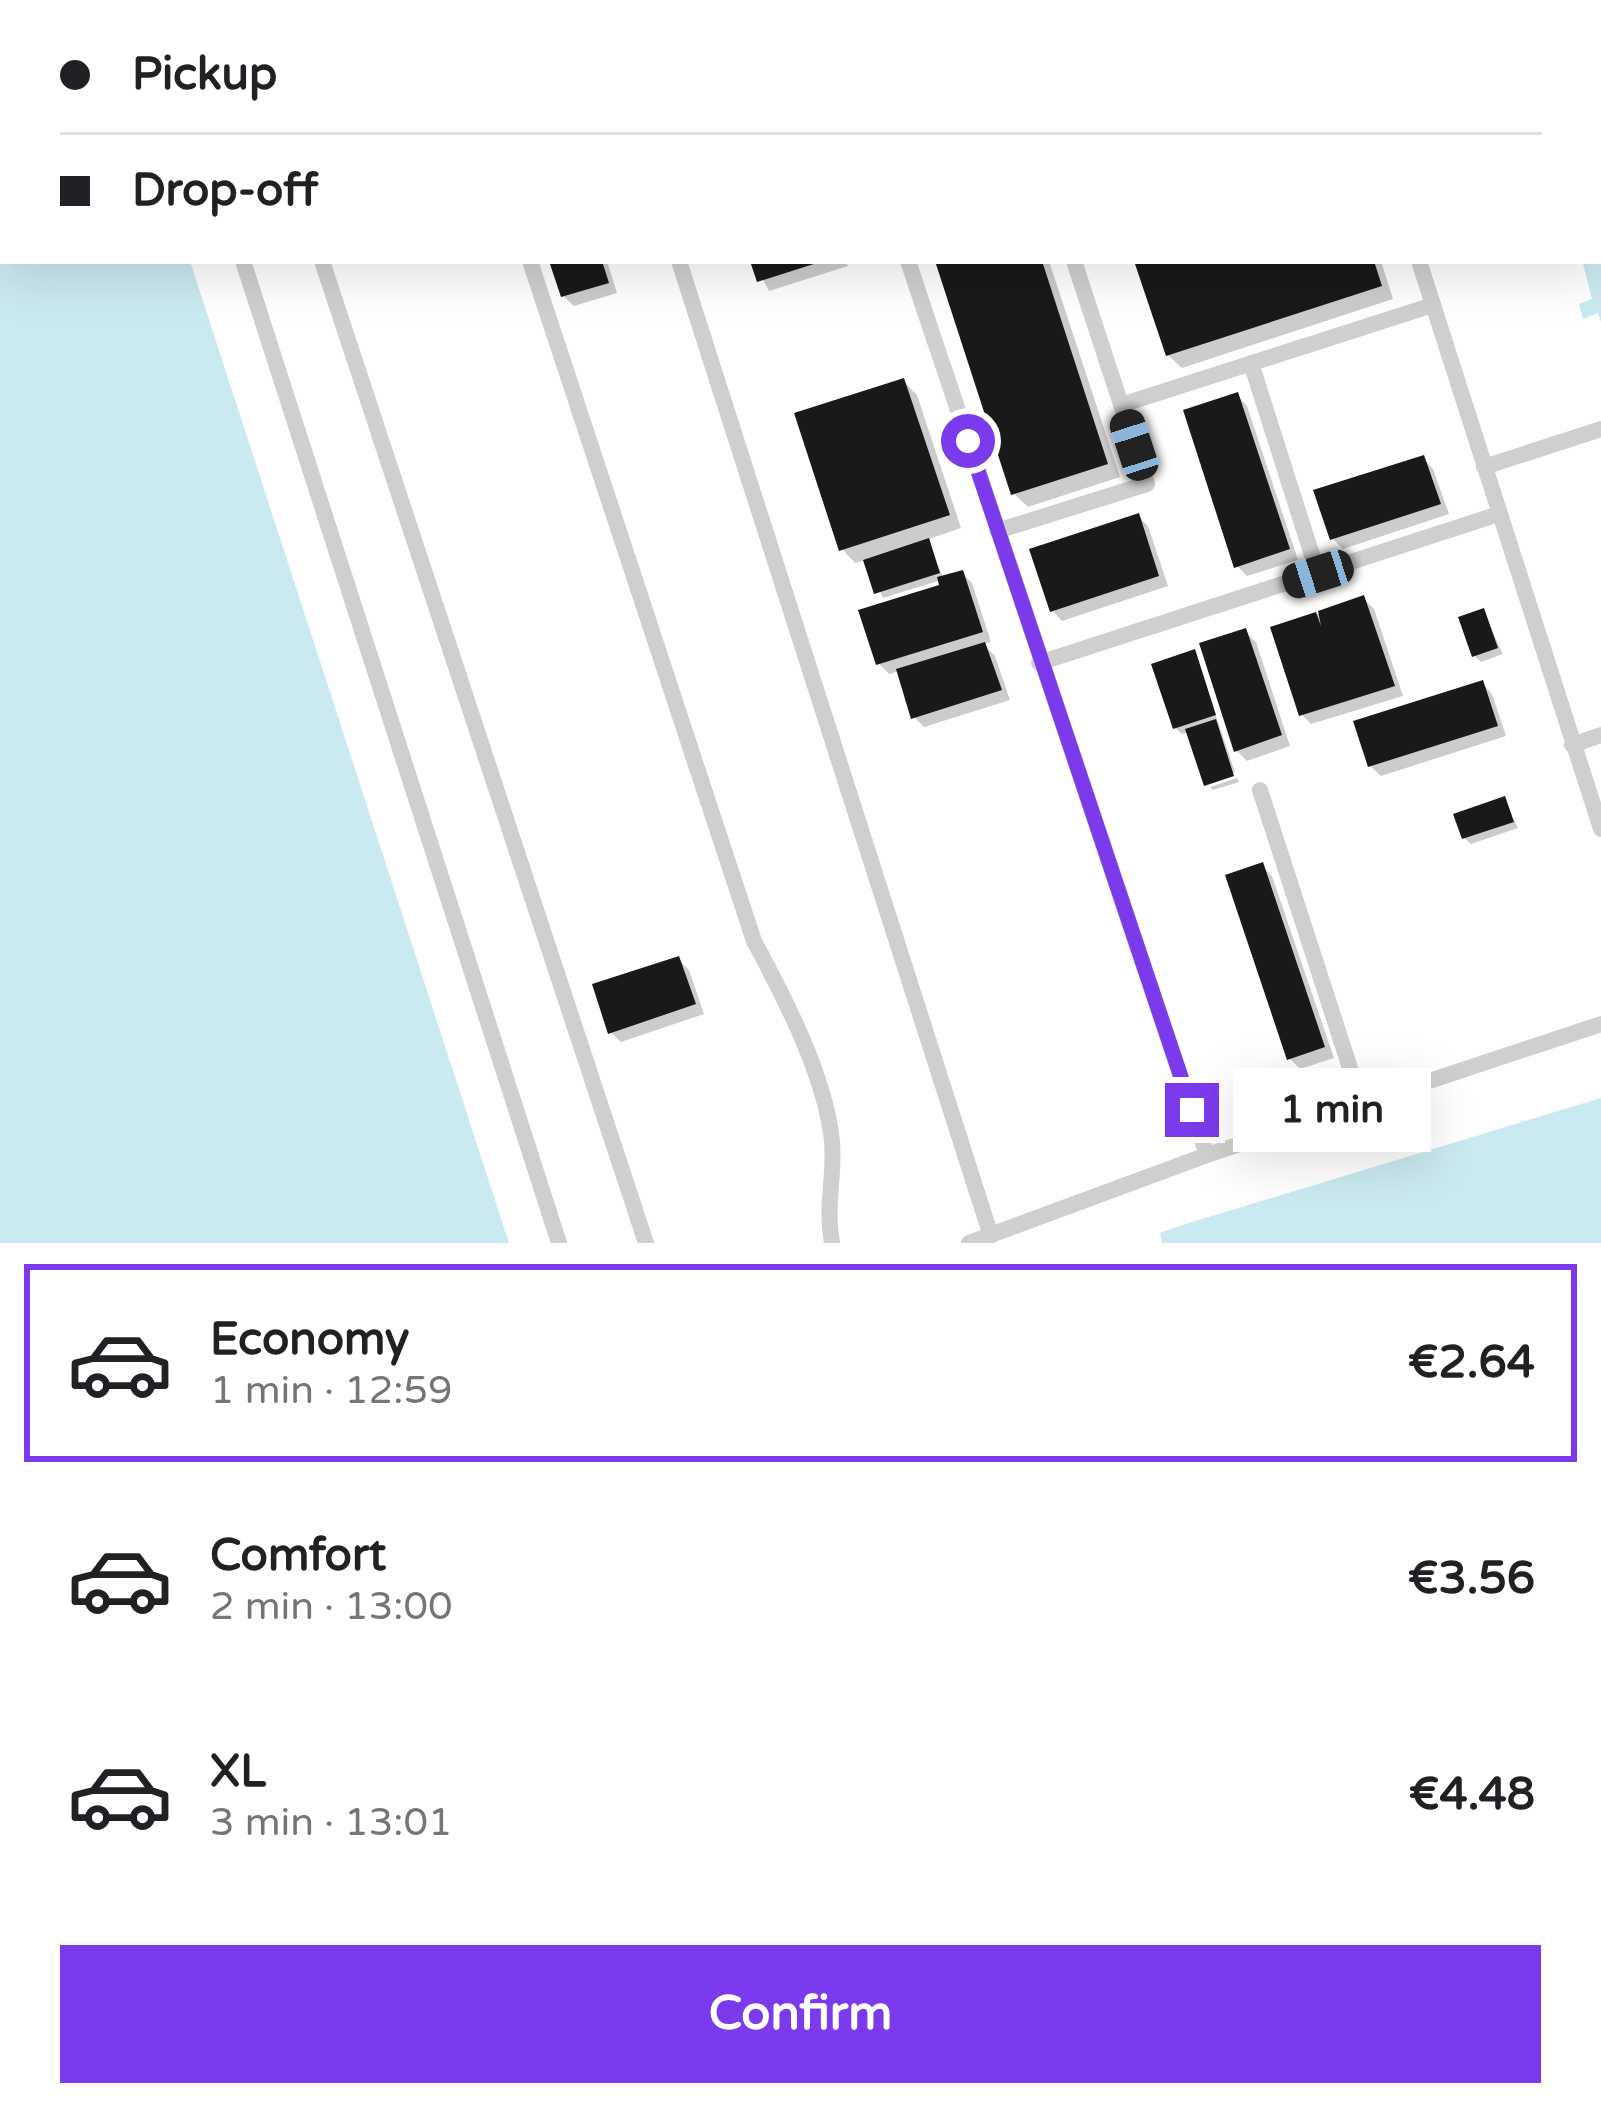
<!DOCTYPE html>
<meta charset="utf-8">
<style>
body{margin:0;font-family:"Varela Round",sans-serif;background:#f2f2f2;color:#202124;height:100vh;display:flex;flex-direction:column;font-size:45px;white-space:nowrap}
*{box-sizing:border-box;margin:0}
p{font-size:39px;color:#757577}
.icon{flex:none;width:66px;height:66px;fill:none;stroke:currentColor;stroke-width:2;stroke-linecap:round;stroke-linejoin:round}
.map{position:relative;height:1243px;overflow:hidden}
.details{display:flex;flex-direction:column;background:#fff;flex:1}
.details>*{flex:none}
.banner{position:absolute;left:0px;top:0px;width:1602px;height:264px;box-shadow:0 12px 48px #0002;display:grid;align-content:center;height:264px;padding:0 60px;background:#fff}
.end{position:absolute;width:54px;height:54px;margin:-27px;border:15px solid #7c3aed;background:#fff;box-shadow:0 0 0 6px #fff}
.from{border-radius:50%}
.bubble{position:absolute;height:84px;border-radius:0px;background:#fff;box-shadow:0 12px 48px #0002;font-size:39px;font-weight:700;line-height:84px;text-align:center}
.car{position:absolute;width:36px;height:72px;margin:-36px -18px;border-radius:15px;box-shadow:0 0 9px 3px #0007;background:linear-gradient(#222 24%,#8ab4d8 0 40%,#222 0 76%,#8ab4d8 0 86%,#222 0)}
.banner b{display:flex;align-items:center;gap:42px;height:114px;font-size:45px}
.banner b+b{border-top:3px solid #e0e0e0}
.banner i{width:30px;height:30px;background:#202124}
ul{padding:21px 0 0;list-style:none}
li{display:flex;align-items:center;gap:36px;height:198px;margin:0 24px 18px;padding:0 36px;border:6px solid transparent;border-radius:0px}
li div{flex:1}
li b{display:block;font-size:45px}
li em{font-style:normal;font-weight:700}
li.active{border-color:#7c3aed}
li>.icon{width:108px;height:108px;stroke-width:1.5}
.action{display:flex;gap:24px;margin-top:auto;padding:24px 60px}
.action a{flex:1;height:138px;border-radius:0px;background:#7c3aed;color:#fff;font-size:48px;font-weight:700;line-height:138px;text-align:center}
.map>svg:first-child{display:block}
</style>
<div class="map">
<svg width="1601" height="1243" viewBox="0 0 1601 1243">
<rect width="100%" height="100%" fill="#fff"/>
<!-- water -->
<path fill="#cbe9f0" d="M 0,0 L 106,0 L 3,3 L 3,261 L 190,261 L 509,1243 L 0,1243 Z
M 1430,0 L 1601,0 L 1601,133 L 1599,3 Z
M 1601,244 L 1601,322 L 1598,313 L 1583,319 L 1579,304 L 1592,299 L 1583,264 L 1599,261 Z
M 1601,1098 L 1601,1243 L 1162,1243 L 1160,1233 L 1179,1226 Z"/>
<!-- shadow -->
<path fill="#0003" d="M 564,0 L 926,0 L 916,3 Z
M 1192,0 L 1295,0 L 1296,3 L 1182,3 Z
M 552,261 L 607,261 L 617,293 L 574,306 L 563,296 Z
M 753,261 L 846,261 L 848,266 L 769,291 Z
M 938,261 L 1049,261 L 1120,477 L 1028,507 L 1014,494 Z
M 1138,261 L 1381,261 L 1393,299 L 1182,368 L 1168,355 Z
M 903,381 L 917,395 L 961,528 L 926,540 L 944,579 L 962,573 L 972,583 L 991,642 L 983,644 L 995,656 L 1010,700 L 924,727 L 914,717 L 899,671 L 889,674 L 879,664 L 943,587 L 941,580 L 883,598 L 866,560 L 855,563 L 842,549 Z
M 1237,395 L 1247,406 L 1298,560 L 1247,576 L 1237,566 Z
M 1423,458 L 1433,469 L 1449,514 L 1343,549 L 1333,539 Z
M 1138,516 L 1148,526 L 1168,586 L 1062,621 L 1052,610 Z
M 1364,599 L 1374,609 L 1403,696 L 1311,724 L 1301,714 L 1274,629 Z
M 1483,611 L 1503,654 L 1481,662 L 1474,656 Z
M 1246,632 L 1256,642 L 1290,746 L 1247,761 L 1237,751 Z
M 1194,652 L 1235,772 L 1206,782 L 1189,732 L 1182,734 L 1175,728 Z
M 1482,683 L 1492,694 L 1506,736 L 1381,776 L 1370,766 Z
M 1237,778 L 1239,782 L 1213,790 L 1210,787 Z
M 1504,800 L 1518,828 L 1471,844 L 1464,838 Z
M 1262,866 L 1272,876 L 1334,1058 L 1300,1069 L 1290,1059 Z
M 678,959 L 689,970 L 704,1014 L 621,1042 L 610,1032 Z"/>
<!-- building -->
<path fill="#191919" d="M 549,261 L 602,261 L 609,283 L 561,297 Z
M 750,261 L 820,261 L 820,262 L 757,282 Z
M 935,261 L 1042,261 L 1108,464 L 1011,495 Z
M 1134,261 L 1374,261 L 1382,286 L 1166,356 Z
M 904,378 L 950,515 L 839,551 L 794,413 Z
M 1238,392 L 1290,549 L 1234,568 L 1183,410 Z
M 1424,455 L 1441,504 L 1330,540 L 1313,490 Z
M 1139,513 L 1159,576 L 1050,612 L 1029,549 Z
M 929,538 L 940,573 L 874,594 L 863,560 Z
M 963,570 L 983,632 L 876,665 L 858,610 L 939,585 L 937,577 Z
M 1364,595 L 1395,686 L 1299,716 L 1270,627 L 1316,612 L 1321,626 L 1318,611 Z
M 1484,608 L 1498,648 L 1472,657 L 1458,617 Z
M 1246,628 L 1282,735 L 1234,752 L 1199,643 Z
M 985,642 L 1002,690 L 911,719 L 896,669 Z
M 1195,649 L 1216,715 L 1173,729 L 1151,664 Z
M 1483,680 L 1498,726 L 1368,767 L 1353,721 Z
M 1216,719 L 1234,776 L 1204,786 L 1185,729 Z
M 1505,796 L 1514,822 L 1462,839 L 1453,814 Z
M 1263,862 L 1325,1047 L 1287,1060 L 1225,875 Z
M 679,956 L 696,1004 L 608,1034 L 592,984 Z"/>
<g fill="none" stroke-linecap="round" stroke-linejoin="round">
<!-- service -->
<path stroke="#cfcfcf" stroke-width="16" d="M 159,0 L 160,3
M 240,0 L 241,3
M 1336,0 L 1337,3
M 995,3 L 1005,0
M 1599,186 L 1601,186
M 243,261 L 559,1243
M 322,261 L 646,1243
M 530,261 L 754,941 C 785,999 825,1075 832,1141 C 835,1178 825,1205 832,1243
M 679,261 L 991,1236
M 908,261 L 1207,1155
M 1419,261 L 1601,829
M 1251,363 L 1318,574
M 1121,405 L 1433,305
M 1484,467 L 1601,429
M 997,531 L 1147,484 L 1074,261
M 1039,663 L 1499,514
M 1572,745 L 1601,735
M 1260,790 L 1362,1105
M 969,1243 L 1207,1155 L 1601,1024"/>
</g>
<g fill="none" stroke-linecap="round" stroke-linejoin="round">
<!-- route -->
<path stroke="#7c3aed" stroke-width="15" d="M 968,441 L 1192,1110"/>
</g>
</svg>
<i class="end from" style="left:968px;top:441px"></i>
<i class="end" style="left:1192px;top:1110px"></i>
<div class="bubble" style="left:1233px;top:1068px;width:198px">1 min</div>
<i class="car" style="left:1134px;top:445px;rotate:342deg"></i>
<i class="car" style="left:1318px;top:574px;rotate:252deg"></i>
<div class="banner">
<b><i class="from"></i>Pickup</b>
<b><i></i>Drop-off</b>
</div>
</div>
<section class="details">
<ul>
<li class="active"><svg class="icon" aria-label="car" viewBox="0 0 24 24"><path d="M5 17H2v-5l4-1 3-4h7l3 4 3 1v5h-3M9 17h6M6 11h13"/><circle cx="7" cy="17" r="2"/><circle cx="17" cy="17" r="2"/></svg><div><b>Economy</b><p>1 min · 12:59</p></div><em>€2.64</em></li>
<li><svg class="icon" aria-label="car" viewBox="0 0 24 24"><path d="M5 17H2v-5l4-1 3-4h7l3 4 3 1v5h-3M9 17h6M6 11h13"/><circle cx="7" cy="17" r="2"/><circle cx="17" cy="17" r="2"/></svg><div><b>Comfort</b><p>2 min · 13:00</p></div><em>€3.56</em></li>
<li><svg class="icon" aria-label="car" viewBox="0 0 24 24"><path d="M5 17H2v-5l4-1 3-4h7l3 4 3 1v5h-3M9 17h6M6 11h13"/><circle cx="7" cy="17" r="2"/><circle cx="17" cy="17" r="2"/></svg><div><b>XL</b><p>3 min · 13:01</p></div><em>€4.48</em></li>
</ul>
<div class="action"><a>Confirm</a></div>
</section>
